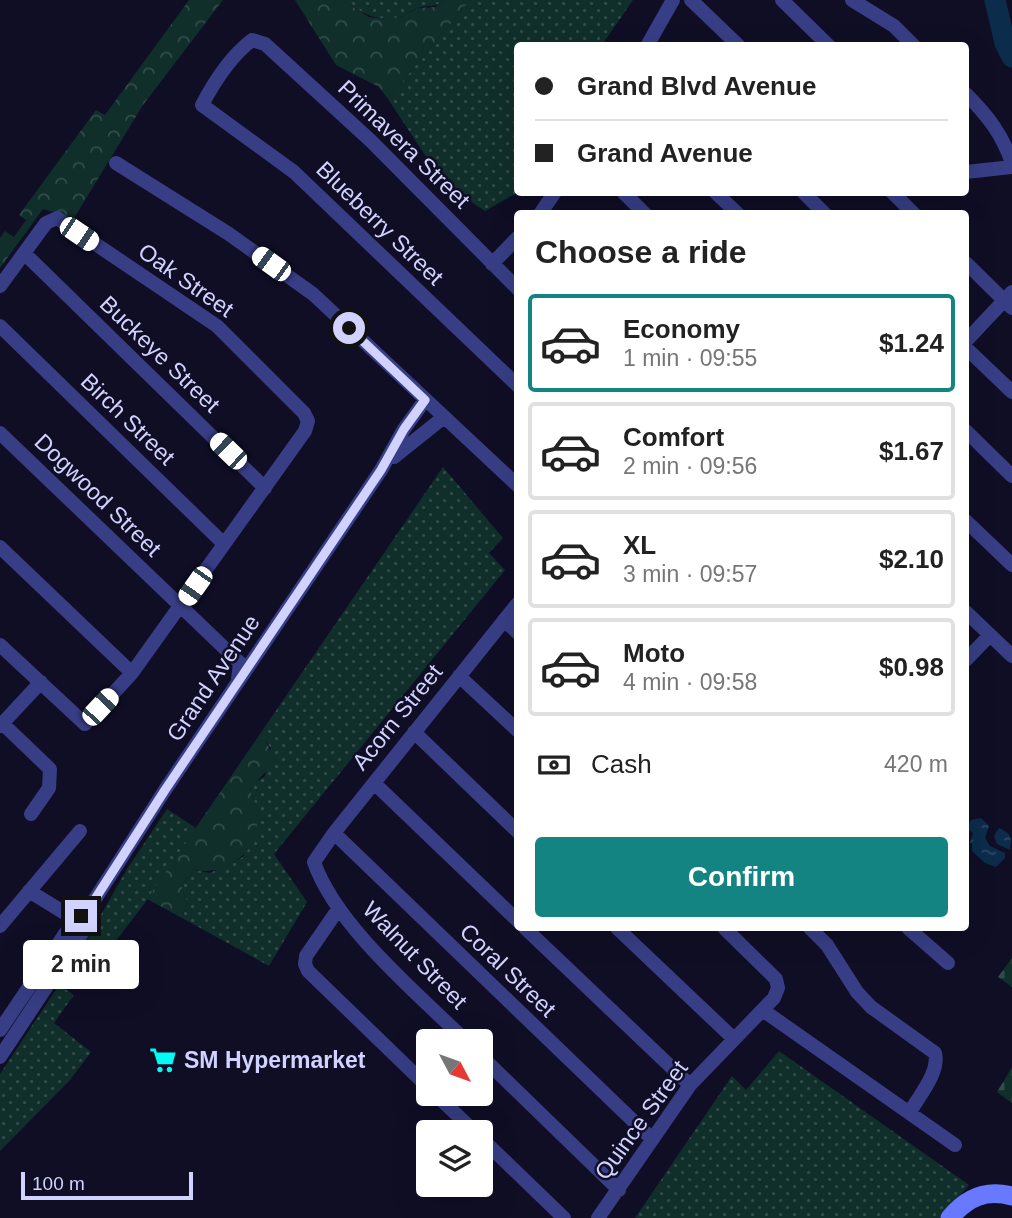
<!DOCTYPE html>
<meta charset="utf-8">
<style>
body{margin:0;font-family:Arial,sans-serif;background:#f6f6f6;color:#222;height:100vh;display:flex;flex-direction:column;font-size:26px;white-space:nowrap}
*{box-sizing:border-box;margin:0}
p{font-size:23px;color:#767676}
.icon{flex:none;width:38px;height:38px;fill:none;stroke:currentColor;stroke-width:2;stroke-linecap:round;stroke-linejoin:round}
.map{position:relative;flex:1;overflow:hidden}
.side{position:absolute;left:514px;top:210px;width:455px;height:721px;display:flex;flex-direction:column;background:#fff;border-radius:7px;box-shadow:0 7px 28px #0002}
.side>*{flex:none}
.guide{position:absolute;left:514px;top:42px;width:455px;height:154px;border-radius:7px;box-shadow:0 7px 28px #0002;display:grid;align-content:center;height:154px;padding:0 21px;background:#fff}
.needle{width:46px;rotate:131deg}
.controls{position:absolute;left:416px;top:1029px;display:grid;gap:14px}
.controls a{display:grid;place-items:center;width:77px;height:77px;border-radius:7px;background:#fff;box-shadow:0 7px 28px #0002;font-size:35px}
.scale{position:absolute;left:21px;bottom:18px;width:172px;box-sizing:border-box;padding-left:7px;border:4px solid #d1d2ff;border-top:0;font-size:19px;line-height:24px;white-space:nowrap;color:#d1d2ff;-webkit-text-stroke:5px #0f0e25;paint-order:stroke}
.end{position:absolute;width:32px;height:32px;margin:-16px;border:9px solid #d1d2ff;background:#111;box-shadow:0 0 0 4px #111}
.from{border-radius:50%}
.bubble{position:absolute;height:49px;border-radius:7px;background:#fff;box-shadow:0 7px 28px #0002;font-size:23px;font-weight:700;line-height:49px;text-align:center}
.car{position:absolute;width:21px;height:42px;margin:-21px -10px;border-radius:9px;box-shadow:0 0 5px 2px #0007;background:linear-gradient(#fff 24%,#345 0 40%,#fff 0 76%,#345 0 86%,#fff 0)}
.guide b{display:flex;align-items:center;gap:24px;height:66px;font-size:26px}
.guide b+b{border-top:2px solid #e0e0e0}
.guide i{width:18px;height:18px;background:#222}
ul{padding:0;list-style:none}
li{display:flex;align-items:center;gap:21px;height:98px;margin:0 14px 10px;padding:0 7px;border:4px solid #e0e0e0;border-radius:7px}
li div{flex:1}
li b{display:block;font-size:26px}
li em{font-style:normal;font-weight:700}
li.active{border-color:#138481}
li>.icon{width:63px;height:63px;stroke-width:1.5}
h2{padding:0 21px;font-size:32px;line-height:84px}
.pay{display:flex;align-items:center;gap:18px;height:77px;padding:0 21px;font-size:26px}
.pay p{margin-inline-start:auto}
.cta{display:flex;gap:14px;margin-top:auto;padding:14px 21px}
.cta a{flex:1;height:80px;border-radius:7px;background:#138481;color:#fff;font-size:28px;font-weight:700;line-height:80px;text-align:center}
.map>svg:first-child{display:block}
</style>
<div class="map">
<svg width="1012" height="1218" viewBox="0 0 1012 1218">
<defs>
<pattern id="grass-dots" width="8" height="8" patternUnits="userSpaceOnUse" patternTransform="scale(1.75)"><rect width="8" height="8" fill="#102f2a"/><path d="M2 2h.1M6 6h.1" fill="none" stroke="#324c4a" stroke-width="1.8" stroke-linecap="round"/></pattern>
<pattern id="forest-crowns" width="20" height="18" patternUnits="userSpaceOnUse" patternTransform="scale(1.75)"><rect width="20" height="18" fill="#102f2a"/><path d="M2 6a3 3 0 1 1 6 0M12 15a3 3 0 1 1 6 0" fill="none" stroke="#324c4a"/></pattern>
<pattern id="cemetery-stones" width="16" height="16" patternUnits="userSpaceOnUse" patternTransform="scale(1.75)"><rect width="16" height="16" fill="#102f2a"/><path d="M2 7V4a2 2 0 0 1 4 0v3zM10 15v-3a2 2 0 0 1 4 0v3z" fill="#324c4a"/></pattern>
<pattern id="water-ripples" width="26" height="14" patternUnits="userSpaceOnUse" patternTransform="scale(1.75)"><rect width="26" height="14" fill="#0b2c4b"/><path d="M2 4q2-2 4 0t4 0M15 11q2-2 4 0t4 0" fill="none" stroke="#2e4a66"/></pattern>
</defs>
<rect width="100%" height="100%" fill="#0f0e25"/>
<!-- grass -->
<path fill="url(#grass-dots)" d="M 342,0 L 444,0 C 433,9 430,4 418,8 C 413,9 408,14 403,16 C 380,25 361,12 342,0 Z
M 470,0 L 633,0 L 602,45 L 518,46 L 518,192 L 485,211 L 452,189 L 425,155 L 388,99 Z
M 443,467 L 503,538 L 489,553 L 505,570 L 274,854 L 307,902 L 269,966 L 182,918 L 187,902 L 181,884 L 195,870 L 210,873 L 243,857 L 260,816 L 250,790 L 256,782 L 265,776 L 271,748 L 260,734 Z
M 167,809 L 196,828 L 148,899 L 94,969 L 77,957 L 127,869 Z
M 59,985 L 74,995 L 54,1023 L 91,1052 L 70,1080 L 0,1151 L 0,1074 Z
M 779,1051 L 969,1185 L 940,1218 L 635,1218 L 732,1076 L 746,1090 Z"/>
<!-- forest -->
<path fill="url(#forest-crowns)" d="M 189,0 L 223,0 L 143,105 L 74,218 L 43,209 L 0,268 L 0,238 L 5,231 L 14,237 L 26,220 L 19,215 L 96,110 L 105,115 Z
M 295,0 L 342,0 L 369,17 L 385,19 L 401,17 L 418,8 L 435,7 L 444,0 L 470,0 L 388,99 L 379,87 L 336,65 Z
M 260,734 C 285,765 267,766 250,790 L 260,816 L 257,825 L 258,839 C 240,860 224,875 195,870 L 181,884 L 187,902 L 182,918 L 147,899 Z"/>
<!-- cemetery -->
<path fill="url(#cemetery-stones)" d="M 1012,958 L 1012,987 L 998,977 Z
M 1012,1067 L 1012,1103 L 997,1092 Z"/>
<!-- water -->
<path fill="url(#water-ripples)" d="M 981,818 L 989,826 L 985,838 L 990,846 L 1005,853 L 1005,858 L 996,867 L 985,863 L 972,851 L 972,844 L 970,843 L 973,833 L 966,828 L 971,820 Z
M 999,828 C 1011,834 1012,836 1010,850 L 997,844 L 994,836 Z"/>
<g fill="none" stroke-linecap="round" stroke-linejoin="round">
<!-- river -->
<path stroke="#0b2c4b" stroke-width="21" d="M 995,0 L 1005,43 L 1012,57"/>
<!-- street -->
<path stroke="#373e85" stroke-width="14" d="M 691,0 L 739,46
M 782,0 L 829,46
M 852,0 L 894,26 L 914,46
M 647,46 L 673,0
M 966,94 C 988,116 1002,134 1012,163
M 116,163 L 229,234 L 313,294 L 518,486
M 966,172 L 1012,167
M 623,192 L 645,214
M 715,192 L 738,214
M 803,192 L 825,214
M 892,192 L 914,214
M 540,214 L 555,192
M 24,253 L 265,488
M 966,263 L 1012,308
M 492,264 L 518,237
M 0,286 L 46,223 L 57,218 L 217,326 L 304,413 L 308,421 L 305,431 L 132,673 L 85,724 L 0,645
M 518,289 L 371,141 L 265,44 L 252,40 C 231,56 214,82 202,105 L 294,172 L 518,386
M 0,326 L 224,544
M 966,341 L 1012,292
M 966,348 L 1012,392
M 966,431 L 1012,476
M 0,433 L 240,663 L 238,679
M 394,457 L 444,417
M 966,521 L 1012,565
M 0,547 L 132,673
M 966,612 L 1012,656
M 504,620 L 518,633
M 966,660 L 990,635
M 459,676 L 518,731
M 3,724 L 50,769 L 49,788 L 31,814
M 0,726 L 41,682
M 414,732 L 518,832
M 374,783 L 518,921
M 334,833 L 652,1139
M 29,891 L 76,920
M 339,908 L 306,956 L 305,964 L 308,971 L 429,1088
M 0,926 L 80,831
M 525,928 L 690,1085
M 617,928 L 734,1039
M 810,928 L 827,945 L 857,992 L 871,1007 L 935,1053 C 940,1072 919,1096 910,1112
M 908,928 L 948,963
M 764,1011 L 955,1145
M 0,1030 L 71,925 L 86,913 L 165,790 L 381,470 L 404,429 L 425,400
M 466,1041 C 418,994 336,926 314,862 L 334,833 L 518,603
M 481,1056 L 619,1190
M 0,1057 L 82,933 L 86,913
M 435,1094 L 475,1132
M 481,1138 L 564,1218
M 598,1218 L 690,1085 L 774,998 L 778,988 L 776,979 L 724,928"/>
<!-- secondary -->
<path stroke="#6878ff" stroke-width="19" d="M 950,1218 C 967,1197 986,1189 1012,1196"/>
</g>
<g fill="none" stroke-linecap="round" stroke-linejoin="round">
<!-- route -->
<path stroke="#d1d2ff" stroke-width="9" d="M 81,916 L 86,913 L 165,790 L 381,470 L 404,429 L 425,400 L 349,328"/>
</g>
<!-- icons -->
<defs>
<symbol id="supermarket-bare" viewBox="-9 -9 18 18"><path d="M-6-5.5h2.5l.6 2H6L4.5 2H-2.5L-4.4-4H-6ZM-1.5 3.2a1.3 1.3 0 1 0 .1 0ZM3 3.2a1.3 1.3 0 1 0 .1 0Z" fill="#00fcf5" stroke="#0f0e25" stroke-width="2.5" paint-order="stroke"/></symbol>
</defs>
<g fill-rule="evenodd">
<use href="#supermarket-bare" x="144" y="1041" width="38" height="38"/>
</g>
<g text-anchor="middle" stroke-width="5" stroke-linejoin="round" paint-order="stroke">
<!-- street labels -->
<g font-size="23" fill="#d1d2ff" stroke="#0f0e25">
<text transform="translate(404 144) rotate(44)" y="8">Primavera Street</text>
<text transform="translate(380 223) rotate(44)" y="8">Blueberry Street</text>
<text transform="translate(186 280) rotate(35)" y="8">Oak Street</text>
<text transform="translate(160 354) rotate(44)" y="8">Buckeye Street</text>
<text transform="translate(128 419) rotate(44)" y="8">Birch Street</text>
<text transform="translate(98 495) rotate(44)" y="8">Dogwood Street</text>
<text transform="translate(213 678) rotate(-56)" y="8">Grand Avenue</text>
<text transform="translate(397 717) rotate(-51)" y="8">Acorn Street</text>
<text transform="translate(415 955) rotate(46)" y="8">Walnut Street</text>
<text transform="translate(508 970) rotate(44)" y="8">Coral Street</text>
<text transform="translate(641 1120) rotate(-54)" y="8">Quince Street</text>
</g>
<!-- poi labels -->
<g font-size="23" font-weight="bold" fill="#d1d2ff" stroke="#0f0e25" text-anchor="start">
<text x="184" y="1068">SM Hypermarket</text>
</g>
</g>
</svg>
<div class="controls">
<a><svg class="needle" viewBox="-14 -14 28 28"><path d="M0-13l5 13h-10z" fill="#e53935"/><path d="M0 13l5-13h-10z" fill="#767676"/></svg></a>
<a><svg class="icon" aria-label="layers" viewBox="0 0 24 24"><path d="M12 4l9 5-9 5-9-5zM3 14l9 5 9-5"/></svg></a>
</div>
<div class="scale">100 m</div>
<i class="end from" style="left:349px;top:328px"></i>
<i class="end" style="left:81px;top:916px"></i>
<div class="bubble" style="left:23px;top:940px;width:116px">2 min</div>
<i class="car" style="left:79px;top:234px;rotate:124deg"></i>
<i class="car" style="left:271px;top:264px;rotate:306deg"></i>
<i class="car" style="left:228px;top:451px;rotate:314deg"></i>
<i class="car" style="left:195px;top:586px;rotate:215deg"></i>
<i class="car" style="left:100px;top:707px;rotate:43deg"></i>
<div class="guide">
<b><i class="from"></i>Grand Blvd Avenue</b>
<b><i></i>Grand Avenue</b>
</div>
<section class="side">
<h2>Choose a ride</h2>
<ul>
<li class="active"><svg class="icon" aria-label="car" viewBox="0 0 24 24"><path d="M5 17H2v-5l4-1 3-4h7l3 4 3 1v5h-3M9 17h6M6 11h13"/><circle cx="7" cy="17" r="2"/><circle cx="17" cy="17" r="2"/></svg><div><b>Economy</b><p>1 min · 09:55</p></div><em>$1.24</em></li>
<li><svg class="icon" aria-label="car" viewBox="0 0 24 24"><path d="M5 17H2v-5l4-1 3-4h7l3 4 3 1v5h-3M9 17h6M6 11h13"/><circle cx="7" cy="17" r="2"/><circle cx="17" cy="17" r="2"/></svg><div><b>Comfort</b><p>2 min · 09:56</p></div><em>$1.67</em></li>
<li><svg class="icon" aria-label="car" viewBox="0 0 24 24"><path d="M5 17H2v-5l4-1 3-4h7l3 4 3 1v5h-3M9 17h6M6 11h13"/><circle cx="7" cy="17" r="2"/><circle cx="17" cy="17" r="2"/></svg><div><b>XL</b><p>3 min · 09:57</p></div><em>$2.10</em></li>
<li><svg class="icon" aria-label="car" viewBox="0 0 24 24"><path d="M5 17H2v-5l4-1 3-4h7l3 4 3 1v5h-3M9 17h6M6 11h13"/><circle cx="7" cy="17" r="2"/><circle cx="17" cy="17" r="2"/></svg><div><b>Moto</b><p>4 min · 09:58</p></div><em>$0.98</em></li>
</ul>
<div class="pay"><svg class="icon" aria-label="cash" viewBox="0 0 24 24"><path d="M3 7h18v10H3z"/><circle cx="12" cy="12" r="2"/></svg>Cash<p>420 m</p></div>
<div class="cta"><a>Confirm</a></div>
</section>
</div>
